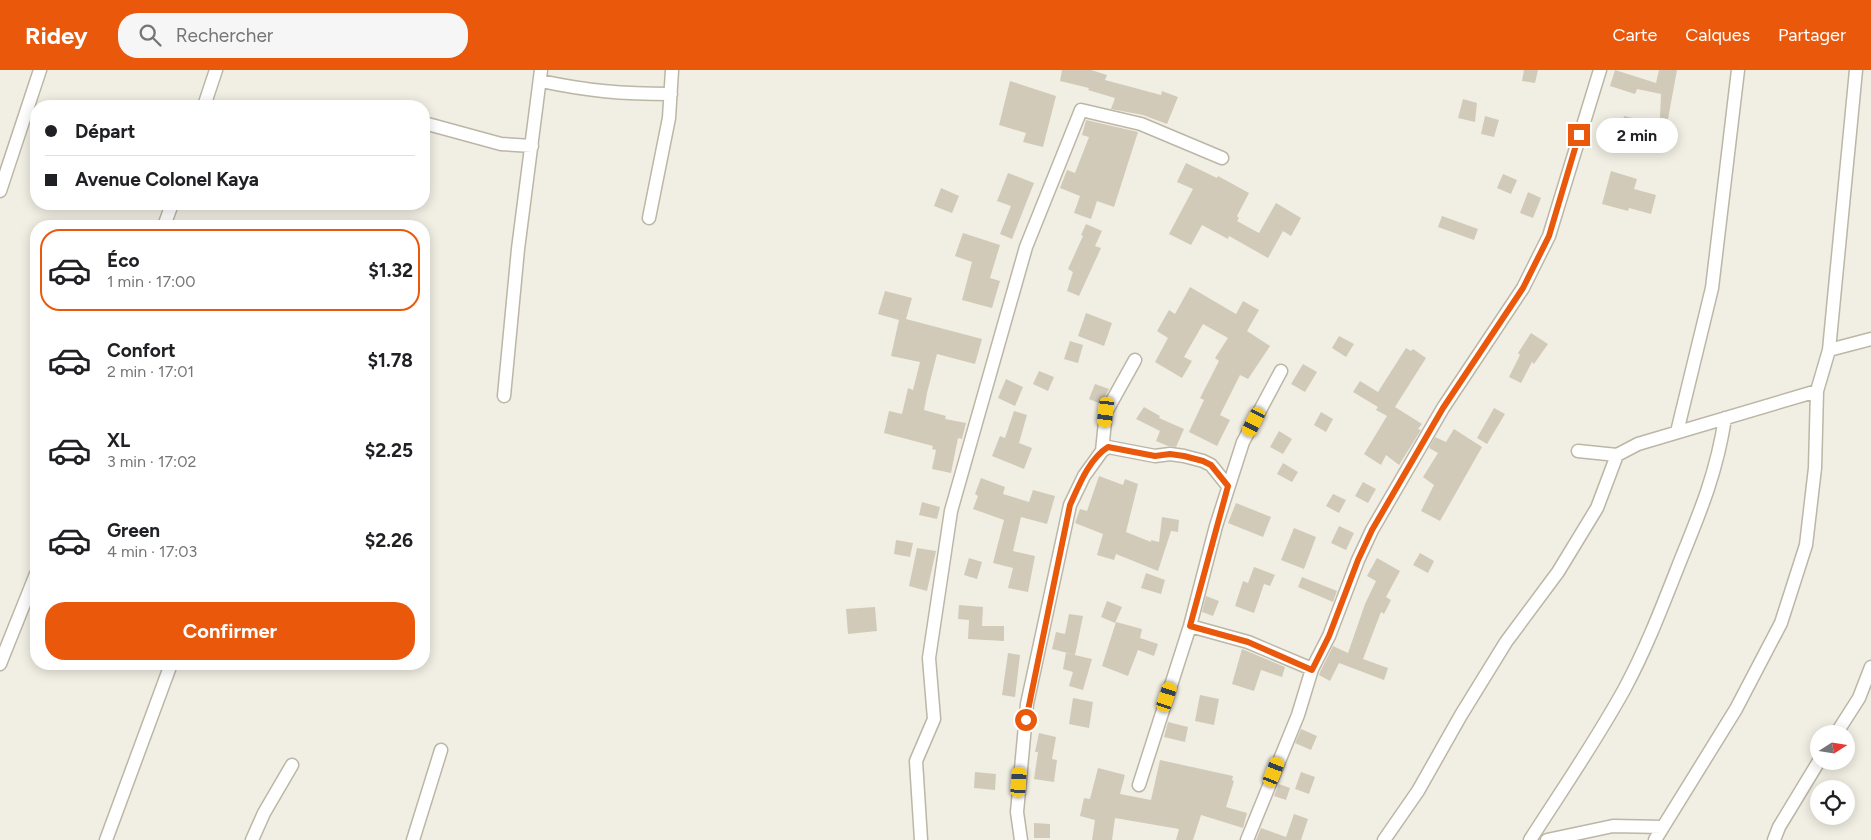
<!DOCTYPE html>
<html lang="fr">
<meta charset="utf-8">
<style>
body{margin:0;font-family:Figtree,sans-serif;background:#f6f6f6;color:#202124;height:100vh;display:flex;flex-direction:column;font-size:19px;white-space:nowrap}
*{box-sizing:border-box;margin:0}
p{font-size:16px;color:#757577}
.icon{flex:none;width:28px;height:28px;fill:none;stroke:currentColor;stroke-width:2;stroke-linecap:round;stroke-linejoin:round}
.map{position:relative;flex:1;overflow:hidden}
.drawer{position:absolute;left:30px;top:150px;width:400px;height:450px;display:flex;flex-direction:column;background:#fff;border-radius:20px;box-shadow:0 2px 12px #0003}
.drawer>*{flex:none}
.top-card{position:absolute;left:30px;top:30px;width:400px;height:110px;border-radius:20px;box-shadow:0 2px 12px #0003;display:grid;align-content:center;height:110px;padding:0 15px;background:#fff}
.needle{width:32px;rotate:78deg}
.buttons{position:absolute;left:1810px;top:655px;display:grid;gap:10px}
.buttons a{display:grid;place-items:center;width:45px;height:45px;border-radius:50%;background:#fff;box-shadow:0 2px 12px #0003;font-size:25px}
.end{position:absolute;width:22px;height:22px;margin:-11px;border:6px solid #ea580c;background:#fff;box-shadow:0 0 0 2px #fff}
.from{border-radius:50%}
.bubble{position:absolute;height:35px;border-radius:18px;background:#fff;box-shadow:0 2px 12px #0003;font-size:16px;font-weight:700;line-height:35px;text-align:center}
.car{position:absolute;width:15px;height:30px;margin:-15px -8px;border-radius:6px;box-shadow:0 0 4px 1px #0007;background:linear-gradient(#f5c518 24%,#345 0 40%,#f5c518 0 76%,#345 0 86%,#f5c518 0)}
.top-card b{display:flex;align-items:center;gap:18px;height:48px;font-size:19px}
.top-card b+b{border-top:1px solid #e0e0e0}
.top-card i{width:12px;height:12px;background:#202124}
ul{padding:9px 0 0;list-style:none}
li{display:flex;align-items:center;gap:15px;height:82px;margin:0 10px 8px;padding:0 5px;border:2px solid transparent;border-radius:20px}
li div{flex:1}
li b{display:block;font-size:19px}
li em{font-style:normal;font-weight:700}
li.active{border-color:#ea580c}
li>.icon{width:45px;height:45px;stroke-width:1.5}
.action{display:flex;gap:10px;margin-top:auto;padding:10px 15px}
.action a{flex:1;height:58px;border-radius:20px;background:#ea580c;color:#fff;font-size:20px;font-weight:700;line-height:58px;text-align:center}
header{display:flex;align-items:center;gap:30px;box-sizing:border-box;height:70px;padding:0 25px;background:#ea580c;color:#fff}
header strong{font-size:24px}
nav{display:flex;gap:28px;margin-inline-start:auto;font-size:18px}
.search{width:350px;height:45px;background:#f6f6f6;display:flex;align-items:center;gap:12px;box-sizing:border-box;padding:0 18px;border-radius:20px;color:#757577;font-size:19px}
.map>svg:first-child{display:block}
</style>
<header>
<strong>Ridey</strong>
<div class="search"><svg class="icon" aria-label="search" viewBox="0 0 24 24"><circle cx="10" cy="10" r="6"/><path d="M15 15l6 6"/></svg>Rechercher</div>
<nav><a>Carte</a><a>Calques</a><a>Partager</a></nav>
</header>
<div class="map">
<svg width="1871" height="770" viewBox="0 0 1871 770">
<rect width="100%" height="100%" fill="#f1eee3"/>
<!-- building -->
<path fill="#d2cab8" d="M 1062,0 L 1091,0 L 1107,5 L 1105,10 L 1161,25 L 1162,21 L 1178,27 L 1167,54 L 1143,45 L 1111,39 L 1115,28 L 1088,20 L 1089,18 L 1060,11 Z
M 1524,0 L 1538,0 L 1535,13 L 1522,11 Z
M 1615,0 L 1656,13 L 1659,0 L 1677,0 L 1668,49 L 1660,48 L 1661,24 L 1637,19 L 1635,24 L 1610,16 Z
M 1010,11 L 1056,26 L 1043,77 L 1023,72 L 1026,63 L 999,55 Z
M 1463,29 L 1477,33 L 1475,52 L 1458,48 Z
M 1485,46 L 1499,50 L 1494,67 L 1481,64 Z
M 1624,46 L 1649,52 L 1643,79 L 1618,74 Z
M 1086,50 L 1138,62 L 1114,137 L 1097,131 L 1091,149 L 1074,143 L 1080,126 L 1060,118 L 1067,100 L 1075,103 L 1089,67 L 1082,65 Z
M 1186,93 L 1217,108 L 1218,106 L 1249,123 L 1237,146 L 1239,148 L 1237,151 L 1259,163 L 1276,133 L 1301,148 L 1291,166 L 1283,161 L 1268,188 L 1229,166 L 1228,169 L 1202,155 L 1191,175 L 1169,164 L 1193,119 L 1177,112 Z
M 1611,101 L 1637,109 L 1634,119 L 1656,125 L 1651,144 L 1629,138 L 1628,141 L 1602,134 Z
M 1008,103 L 1034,113 L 1012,169 L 1000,164 L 1011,136 L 997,131 Z
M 1503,104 L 1517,110 L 1511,124 L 1497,118 Z
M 941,118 L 959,126 L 952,143 L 934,136 Z
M 1528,122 L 1541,128 L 1533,148 L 1520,143 Z
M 1442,146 L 1478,159 L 1474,170 L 1438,157 Z
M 1086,154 L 1102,161 L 1095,176 L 1101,178 L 1079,226 L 1067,221 L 1073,202 L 1068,199 L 1083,166 L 1081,165 Z
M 963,163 L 1000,175 L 990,208 L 1000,211 L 992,238 L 962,230 L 972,192 L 955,186 Z
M 1190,217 L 1236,244 L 1243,231 L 1259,240 L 1247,261 L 1270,276 L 1248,309 L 1240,305 L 1220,345 L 1230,350 L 1217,376 L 1189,362 L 1204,330 L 1200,328 L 1219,291 L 1215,288 L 1228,268 L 1203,254 L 1184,287 L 1192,291 L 1182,308 L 1155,292 L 1168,268 L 1157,261 L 1169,240 L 1175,244 Z
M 885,221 L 912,228 L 906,249 L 982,269 L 975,294 L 937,284 L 927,323 L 924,340 L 946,346 L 945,349 L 966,353 L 962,369 L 958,368 L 951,403 L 932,399 L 936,380 L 932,379 L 933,376 L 884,363 L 889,341 L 902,344 L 908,318 L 913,320 L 920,292 L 891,286 L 899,250 L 878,244 Z
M 1086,243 L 1112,253 L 1104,276 L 1078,266 Z
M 1531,263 L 1548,274 L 1534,294 L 1532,292 L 1521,313 L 1509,307 L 1520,285 L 1518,283 Z
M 1339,266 L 1354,274 L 1346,287 L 1332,278 Z
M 1070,271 L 1083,275 L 1078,293 L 1064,289 Z
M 1406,278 L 1411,281 L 1413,279 L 1426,288 L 1395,337 L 1422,354 L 1418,359 L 1421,360 L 1399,395 L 1386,385 L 1381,395 L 1364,384 L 1387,346 L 1376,340 L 1378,337 L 1353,322 L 1360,311 L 1378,322 Z
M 1303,294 L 1317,302 L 1305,322 L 1291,314 Z
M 1039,301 L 1054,307 L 1048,321 L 1033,314 Z
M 1006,309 L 1023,317 L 1015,336 L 998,328 Z
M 1095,314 L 1109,319 L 1101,334 L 1089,329 Z
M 1144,337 L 1160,346 L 1159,348 L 1184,359 L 1176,377 L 1168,376 L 1156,371 L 1160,361 L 1136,349 Z
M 1494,338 L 1505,344 L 1487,374 L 1477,368 Z
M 1014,341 L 1027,345 L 1019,373 L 1032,378 L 1024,399 L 992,386 L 1000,366 L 1005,368 Z
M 1321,342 L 1333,349 L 1326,362 L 1314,355 Z
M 1454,359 L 1482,377 L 1440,451 L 1421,441 L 1434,415 L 1423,407 L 1438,383 L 1429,378 L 1435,367 L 1446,372 Z
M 1279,361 L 1292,369 L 1283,384 L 1270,377 Z
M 1283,393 L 1298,402 L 1292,412 L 1277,404 Z
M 1099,406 L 1123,415 L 1125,409 L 1138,414 L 1126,462 L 1151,472 L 1151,470 L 1159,472 L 1162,447 L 1179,450 L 1178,462 L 1171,461 L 1158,501 L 1116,484 L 1114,490 L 1097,485 L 1103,464 L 1075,453 L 1080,439 L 1087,441 Z
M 981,408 L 1005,417 L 1003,424 L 1029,432 L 1033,420 L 1055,426 L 1047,454 L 1021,447 L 1013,481 L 1035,486 L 1028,522 L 1008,518 L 1013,498 L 993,493 L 1004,450 L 973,439 L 978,426 L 975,424 Z
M 1363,412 L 1376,419 L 1368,433 L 1355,426 Z
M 1333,424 L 1346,430 L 1339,443 L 1326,436 Z
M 922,432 L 940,437 L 937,449 L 919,445 Z
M 1236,433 L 1271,447 L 1263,467 L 1228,453 Z
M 1339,456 L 1354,463 L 1346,480 L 1331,473 Z
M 1294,458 L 1316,467 L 1304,499 L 1281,490 Z
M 896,470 L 913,473 L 910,487 L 894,484 Z
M 917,478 L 936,481 L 927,521 L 909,516 Z
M 1420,483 L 1434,491 L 1428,503 L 1413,495 Z
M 969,488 L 982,492 L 977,509 L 964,505 Z
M 1377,488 L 1400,501 L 1386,527 L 1391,530 L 1384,544 L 1381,542 L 1363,589 L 1388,598 L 1384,610 L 1339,593 L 1330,611 L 1319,605 L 1320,602 L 1333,576 L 1348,583 L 1365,534 L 1376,511 L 1367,506 Z
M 1254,497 L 1275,505 L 1270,516 L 1264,514 L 1254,543 L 1235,536 L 1243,511 L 1248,513 Z
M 1146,503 L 1165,510 L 1161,524 L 1141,518 Z
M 1302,507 L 1337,521 L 1333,532 L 1298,517 Z
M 1206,526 L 1219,531 L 1213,546 L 1202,542 Z
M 1107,531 L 1122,537 L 1115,553 L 1101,547 Z
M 959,535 L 983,537 L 982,556 L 1004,556 L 1004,571 L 968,569 L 969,550 L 958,549 Z
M 875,537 L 877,561 L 848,564 L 846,539 Z
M 1069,544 L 1083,546 L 1075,585 L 1052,579 L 1056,562 L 1065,564 Z
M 1116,552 L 1142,559 L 1140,568 L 1158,574 L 1154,586 L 1138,580 L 1128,606 L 1102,596 Z
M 1242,579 L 1285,597 L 1282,607 L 1261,600 L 1254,621 L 1232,614 Z
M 1008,583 L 1020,585 L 1015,627 L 1002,625 Z
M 1066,583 L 1092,589 L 1083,620 L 1069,616 L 1073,602 L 1063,599 Z
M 1200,625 L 1219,629 L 1214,655 L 1195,651 Z
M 1073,628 L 1093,632 L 1089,658 L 1069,654 Z
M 1168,652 L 1188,657 L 1185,672 L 1164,667 Z
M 1301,659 L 1317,666 L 1311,680 L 1295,673 Z
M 1039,663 L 1056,667 L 1052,689 L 1057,690 L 1054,712 L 1034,709 L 1038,682 L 1035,682 Z
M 1160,690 L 1233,706 L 1232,710 L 1234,711 L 1226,737 L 1247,743 L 1243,758 L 1201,745 L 1193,770 L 1176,770 L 1179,759 L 1115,748 L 1112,770 L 1092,770 L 1095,750 L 1080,746 L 1084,728 L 1090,729 L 1098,698 L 1125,705 L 1120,724 L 1151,730 Z
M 975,702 L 996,704 L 995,720 L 974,718 Z
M 1301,702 L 1315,707 L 1309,724 L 1295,719 Z
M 1279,714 L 1290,718 L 1286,730 L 1274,726 Z
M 1294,744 L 1308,749 L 1301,770 L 1256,770 L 1261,758 L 1286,767 Z
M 1034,753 L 1050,754 L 1050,768 L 1034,768 Z"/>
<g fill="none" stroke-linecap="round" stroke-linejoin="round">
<defs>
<path id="minor" d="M 541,11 C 588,21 622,24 671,24
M 204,36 L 216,0
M 424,53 L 501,74 L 532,76
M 0,121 L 40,0
M 649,148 L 669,48 L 672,0
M 164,156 L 172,134
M 1829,280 L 1871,269
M 504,326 L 518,179 L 541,0
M 1677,362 L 1712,218 L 1738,0
M 1102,381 L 1106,342 L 1135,290
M 1578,381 L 1617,385 L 1638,374 L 1817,321
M 1190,556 L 1248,572 L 1312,599
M 0,594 L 36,504
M 1836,664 L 1859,628 L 1871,597
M 1139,715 L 1190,556 L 1216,456 L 1243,372 L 1281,301
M 106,770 L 171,594
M 252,770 L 264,743 L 292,695
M 413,770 L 441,680
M 921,770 L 916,691 L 934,649 L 929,588 L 951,441 L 1026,177 L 1081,40 L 1141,54 L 1222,88
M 1021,770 L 1017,742 L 1027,634 L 1070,435 L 1084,406 L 1102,381 L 1108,377 L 1155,386 L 1170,384 L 1184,386 L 1203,391 L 1211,395 L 1228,416
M 1247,770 L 1298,645 L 1312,599 L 1329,566 L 1358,490 L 1372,460 L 1443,338 L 1523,218 L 1549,166 L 1600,0
M 1384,770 L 1418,721 L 1461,645 L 1506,572 L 1558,502 L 1597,438 L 1617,385
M 1530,770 C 1562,720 1596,671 1625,618 C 1647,577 1664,532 1681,489 C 1701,440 1717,401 1725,348
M 1547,770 L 1613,756 L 1663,757
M 1655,770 L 1736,639 L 1781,553 L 1806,475 L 1815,398 L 1817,321 L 1829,280 L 1856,0
M 1774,770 L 1779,757 L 1819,691"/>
</defs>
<!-- minor casing -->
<use href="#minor" stroke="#bcb6a6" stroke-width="15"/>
<!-- minor -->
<use href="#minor" stroke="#fff" stroke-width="12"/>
</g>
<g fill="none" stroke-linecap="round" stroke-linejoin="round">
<!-- route -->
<path stroke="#ea580c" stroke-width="6" d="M 1026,650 L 1070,435 C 1079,415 1089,389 1108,377 L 1155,386 L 1170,384 L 1184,386 L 1203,391 L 1211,395 L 1228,416 L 1190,556 L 1248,572 L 1312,600 L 1329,566 L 1358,490 L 1372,460 L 1443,338 L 1523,218 L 1549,166 L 1579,65"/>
</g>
</svg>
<div class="buttons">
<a><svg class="needle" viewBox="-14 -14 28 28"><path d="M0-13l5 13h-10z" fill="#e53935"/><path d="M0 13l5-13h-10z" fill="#757577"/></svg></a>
<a><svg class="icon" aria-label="locate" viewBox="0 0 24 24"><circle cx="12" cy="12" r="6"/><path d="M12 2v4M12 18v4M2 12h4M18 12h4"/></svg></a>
</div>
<i class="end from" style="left:1026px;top:650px"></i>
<i class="end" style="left:1579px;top:65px"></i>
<div class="bubble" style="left:1596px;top:48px;width:82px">2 min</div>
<i class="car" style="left:1106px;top:342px;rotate:187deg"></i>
<i class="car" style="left:1254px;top:352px;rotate:207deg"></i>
<i class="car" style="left:1167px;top:627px;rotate:18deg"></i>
<i class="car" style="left:1274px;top:702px;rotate:21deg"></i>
<i class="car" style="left:1019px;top:712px;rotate:4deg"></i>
<div class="top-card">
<b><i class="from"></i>Départ</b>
<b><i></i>Avenue Colonel Kaya</b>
</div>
<section class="drawer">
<ul>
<li class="active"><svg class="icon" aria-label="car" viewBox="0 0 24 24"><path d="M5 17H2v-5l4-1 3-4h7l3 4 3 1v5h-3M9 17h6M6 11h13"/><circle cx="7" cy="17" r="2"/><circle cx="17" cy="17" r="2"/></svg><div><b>Éco</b><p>1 min · 17:00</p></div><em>$1.32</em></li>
<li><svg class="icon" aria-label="car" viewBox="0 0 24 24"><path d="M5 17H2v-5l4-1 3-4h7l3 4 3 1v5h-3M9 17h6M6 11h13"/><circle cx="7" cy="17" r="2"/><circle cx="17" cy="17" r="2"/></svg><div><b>Confort</b><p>2 min · 17:01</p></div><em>$1.78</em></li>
<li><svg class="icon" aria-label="car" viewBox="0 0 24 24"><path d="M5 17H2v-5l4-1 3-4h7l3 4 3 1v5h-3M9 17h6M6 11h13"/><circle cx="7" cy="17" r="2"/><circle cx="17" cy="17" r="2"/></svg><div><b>XL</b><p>3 min · 17:02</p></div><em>$2.25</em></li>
<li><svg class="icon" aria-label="car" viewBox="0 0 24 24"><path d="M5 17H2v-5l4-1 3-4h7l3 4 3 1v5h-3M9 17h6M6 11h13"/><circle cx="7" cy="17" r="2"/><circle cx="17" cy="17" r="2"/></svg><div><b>Green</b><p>4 min · 17:03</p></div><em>$2.26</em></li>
</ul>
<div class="action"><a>Confirmer</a></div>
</section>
</div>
